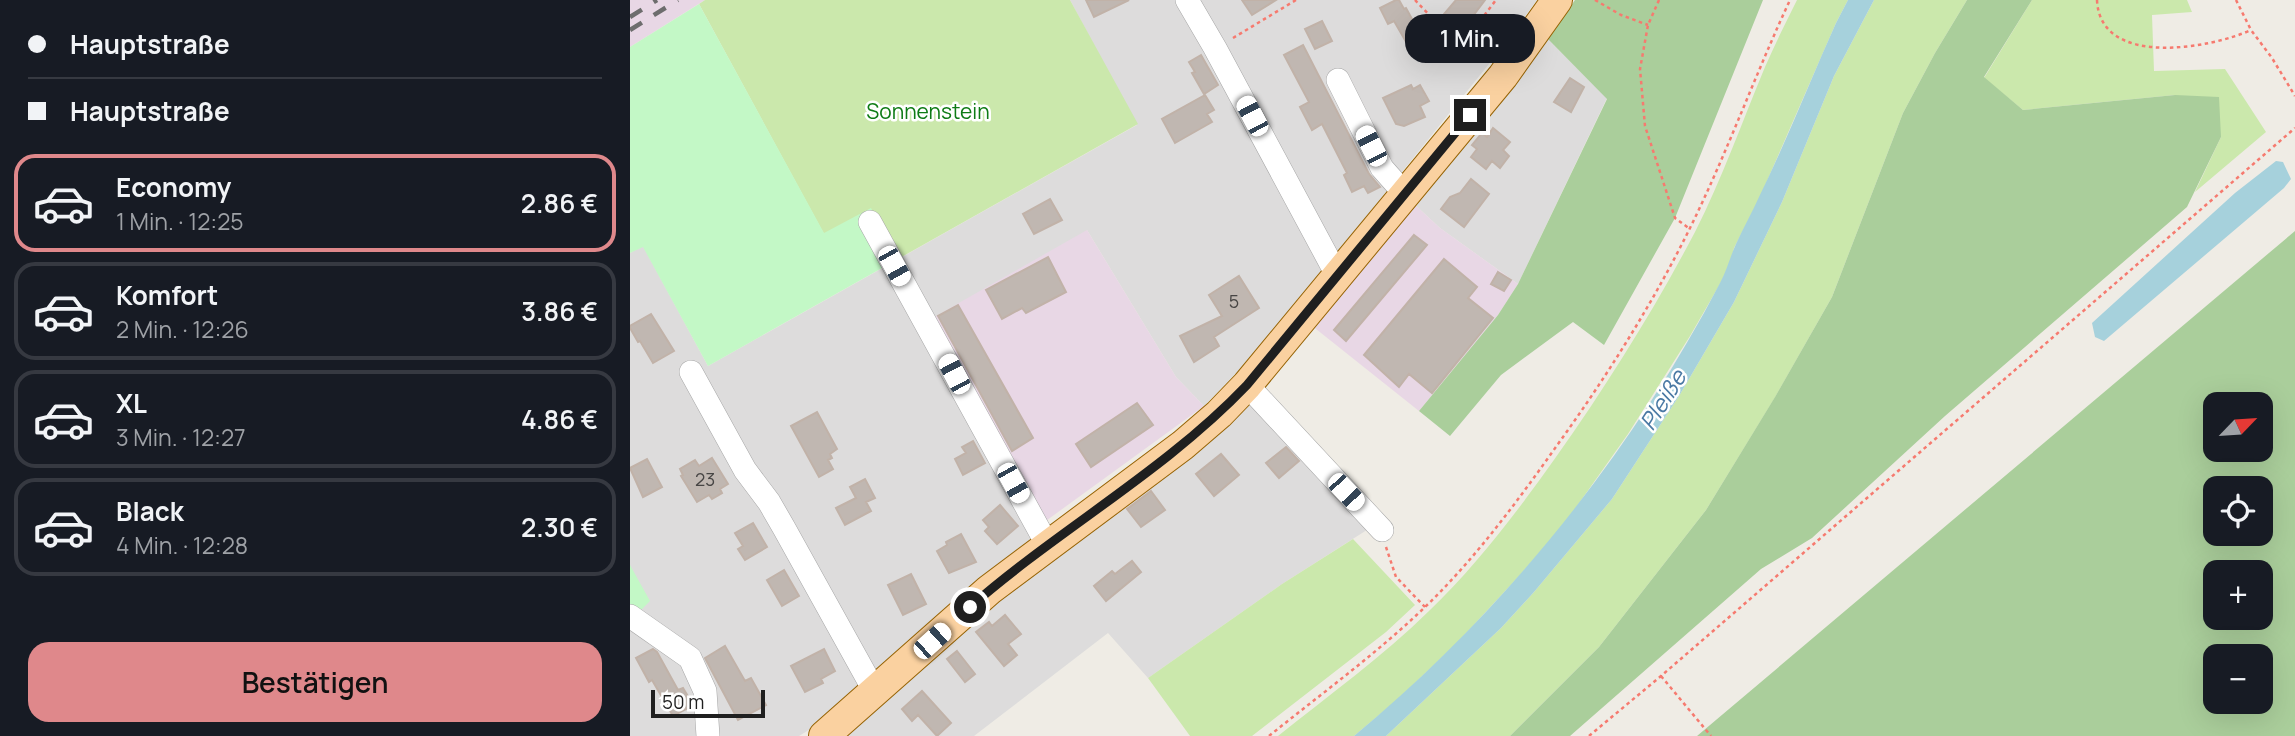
<!DOCTYPE html>
<html lang="de">
<meta charset="utf-8">
<style>
body{margin:0;font-family:Manrope,sans-serif;background:#20242c;color:#f1f3f6;height:100vh;display:flex;flex-direction:column;font-size:26px;white-space:nowrap}
*{box-sizing:border-box;margin:0}
p{font-size:23px;color:#9ea1a6}
.icon{flex:none;width:38px;height:38px;fill:none;stroke:currentColor;stroke-width:2;stroke-linecap:round;stroke-linejoin:round}
.map{position:relative;flex:1;overflow:hidden}
.details{display:flex;flex-direction:column;background:#171b24;width:630px}
.details>*{flex:none}
.hud{display:grid;align-content:center;height:154px;padding:0 28px;background:#171b24}
.needle{width:46px;rotate:65deg}
.buttons{position:absolute;left:1573px;top:392px;display:grid;gap:14px}
.buttons a{display:grid;place-items:center;width:70px;height:70px;border-radius:14px;background:#171b24;box-shadow:0 7px 28px #0002;font-size:35px}
.scale{position:absolute;left:21px;bottom:18px;width:114px;box-sizing:border-box;padding-left:7px;border:4px solid #1f1f1f;border-top:0;font-size:19px;line-height:24px;white-space:nowrap;color:#1f1f1f;-webkit-text-stroke:5px #fff;paint-order:stroke}
.end{position:absolute;width:32px;height:32px;margin:-16px;border:9px solid #1f1f1f;background:#fff;box-shadow:0 0 0 4px #fff}
.from{border-radius:50%}
.bubble{position:absolute;height:49px;border-radius:21px;background:#171b24;box-shadow:0 7px 28px #0002;font-size:23px;font-weight:600;line-height:49px;text-align:center}
.car{position:absolute;width:21px;height:42px;margin:-21px -10px;border-radius:9px;box-shadow:0 0 5px 2px #0007;background:linear-gradient(#fff 24%,#345 0 40%,#fff 0 76%,#345 0 86%,#fff 0)}
.hud b{display:flex;align-items:center;gap:24px;height:66px;font-size:26px}
.hud b+b{border-top:2px solid #363941}
.hud i{width:18px;height:18px;background:#f1f3f6}
ul{padding:0;list-style:none}
li{display:flex;align-items:center;gap:21px;height:98px;margin:0 14px 10px;padding:0 14px;border:4px solid #363941;border-radius:21px}
li div{flex:1}
li b{display:block;font-size:26px}
li em{font-style:normal;font-weight:600}
li.on{border-color:#df888b}
li>.icon{width:63px;height:63px;stroke-width:1.5}
.button{display:flex;gap:14px;margin-top:auto;padding:14px 28px}
.button a{flex:1;height:80px;border-radius:21px;background:#df888b;color:#111;font-size:28px;font-weight:600;line-height:80px;text-align:center}
main{display:flex;flex:1;min-height:0}
.map>svg:first-child{display:block}
</style>
<main>
<section class="details">
<div class="hud">
<b><i class="from"></i>Hauptstraße</b>
<b><i></i>Hauptstraße</b>
</div>
<ul>
<li class="on"><svg class="icon" aria-label="car" viewBox="0 0 24 24"><path d="M5 17H2v-5l4-1 3-4h7l3 4 3 1v5h-3M9 17h6M6 11h13"/><circle cx="7" cy="17" r="2"/><circle cx="17" cy="17" r="2"/></svg><div><b>Economy</b><p>1 Min. · 12:25</p></div><em>2.86 €</em></li>
<li><svg class="icon" aria-label="car" viewBox="0 0 24 24"><path d="M5 17H2v-5l4-1 3-4h7l3 4 3 1v5h-3M9 17h6M6 11h13"/><circle cx="7" cy="17" r="2"/><circle cx="17" cy="17" r="2"/></svg><div><b>Komfort</b><p>2 Min. · 12:26</p></div><em>3.86 €</em></li>
<li><svg class="icon" aria-label="car" viewBox="0 0 24 24"><path d="M5 17H2v-5l4-1 3-4h7l3 4 3 1v5h-3M9 17h6M6 11h13"/><circle cx="7" cy="17" r="2"/><circle cx="17" cy="17" r="2"/></svg><div><b>XL</b><p>3 Min. · 12:27</p></div><em>4.86 €</em></li>
<li><svg class="icon" aria-label="car" viewBox="0 0 24 24"><path d="M5 17H2v-5l4-1 3-4h7l3 4 3 1v5h-3M9 17h6M6 11h13"/><circle cx="7" cy="17" r="2"/><circle cx="17" cy="17" r="2"/></svg><div><b>Black</b><p>4 Min. · 12:28</p></div><em>2.30 €</em></li>
</ul>
<div class="button"><a>Bestätigen</a></div>
</section>
<div class="map">
<svg width="1665" height="736" viewBox="0 0 1665 736">
<rect width="100%" height="100%" fill="#efece5"/>
<!-- residential -->
<path fill="#dddcdc" d="M 440,0 L 907,0 L 863,59 L 693,270 L 612,367 L 574,406 L 546,377 L 457,230 L 407,537 L 187,725 L 169,736 L 0,736 L 0,253 L 13,246 L 78,366 L 507,125 Z
M 918,39 L 977,98 L 888,284 L 810,228 L 783,203 L 871,99 Z
M 621,398 L 740,528 L 652,584 L 518,678 L 478,633 L 344,736 L 216,736 L 303,656 L 382,589 Z"/>
<!-- industrial -->
<path fill="#e8d7e5" d="M 0,0 L 75,0 L 0,47 Z
M 783,203 L 810,228 L 888,284 L 868,315 L 789,411 L 681,325 Z
M 457,230 L 546,377 L 574,406 L 413,523 L 299,320 Z"/>
<!-- grass -->
<path fill="#cbe8ac" d="M 75,0 L 440,0 L 508,124 L 268,259 L 194,234 L 69,4 Z
M 1167,0 L 1218,0 L 1206,23 L 1130,197 L 1104,248 L 1100,264 L 1090,284 L 1060,336 L 998,434 L 935,523 L 890,575 L 827,643 L 767,700 L 724,736 L 648,736 C 699,695 752,657 799,611 C 847,565 887,512 926,457 C 977,385 1024,310 1065,232 C 1092,179 1112,122 1135,67 C 1145,44 1156,22 1167,0 Z
M 1244,0 L 1337,0 L 1305,53 L 1273,113 L 1202,297 L 1144,399 L 1076,510 L 969,647 L 880,736 L 756,736 L 871,628 L 904,592 L 982,499 L 1049,396 L 1104,302 L 1152,202 L 1204,76 Z
M 1402,0 L 1557,0 L 1562,12 L 1522,15 L 1524,71 L 1595,69 L 1636,132 L 1565,192 L 1591,137 L 1545,95 L 1393,110 L 1354,78 Z
M 723,539 L 785,605 L 756,632 L 622,736 L 560,736 L 518,678 L 652,584 Z"/>
<!-- forest -->
<path fill="#aace9b" fill-rule="evenodd" d="M 945,0 L 1133,0 L 1045,218 L 974,345 L 943,322 L 871,375 L 820,436 L 789,411 L 868,315 L 888,284 L 977,99 L 918,39 Z
M 1337,0 L 1402,0 L 1354,77 L 1393,110 L 1545,95 L 1589,97 L 1591,137 L 1557,207 L 1315,416 L 1182,538 L 1131,569 L 940,736 L 880,736 L 969,647 L 1076,510 L 1145,397 L 1202,297 L 1273,113 L 1305,53 Z
M 1665,231 L 1665,736 L 1067,736 ZM 1631,404 L 1631,450 L 1586,450 L 1586,404 ZM 1631,488 L 1631,534 L 1586,534 L 1586,488 ZM 1586,572 L 1631,572 L 1631,618 L 1586,618 ZM 1586,656 L 1631,656 L 1631,702 L 1586,702 Z"/>
<!-- park -->
<path fill="#c3f8c6" d="M 69,4 L 194,233 L 241,208 L 268,259 L 78,366 L 13,247 L 0,253 L 0,47 Z
M 0,565 L 20,601 L 9,612 L 0,606 Z"/>
<!-- water -->
<path fill="#a6d1dc" d="M 1218,0 L 1244,0 L 1204,76 L 1152,202 L 1104,302 L 1049,396 L 982,499 L 904,592 L 871,628 L 756,736 L 724,736 C 874,611 999,457 1090,283 C 1097,270 1100,257 1106,244 C 1113,228 1122,213 1129,197 C 1157,140 1180,81 1206,23 Z
M 1646,161 L 1653,162 L 1661,179 L 1654,188 L 1474,341 L 1465,337 L 1462,323 L 1605,193 Z"/>
<!-- building -->
<path fill="#c0b7b1" stroke="#c1b2a8" stroke-width="2" d="M 456,0 L 499,0 L 464,17 Z
M 612,0 L 646,0 L 622,15 Z
M 766,0 L 769,0 L 774,9 L 776,8 L 793,39 L 779,47 L 764,21 L 758,24 L 750,8 Z
M 826,0 L 855,0 L 833,29 L 814,14 Z
M 692,21 L 702,41 L 685,49 L 675,29 Z
M 673,45 L 739,174 L 750,187 L 738,193 L 734,186 L 722,192 L 714,175 L 717,173 L 692,124 L 682,130 L 670,107 L 679,102 L 654,55 Z
M 571,55 L 588,85 L 574,94 L 562,73 L 565,72 L 559,62 Z
M 940,78 L 954,87 L 941,112 L 924,102 Z
M 781,85 L 783,89 L 790,85 L 799,101 L 790,106 L 795,117 L 774,126 L 766,124 L 753,98 Z
M 575,95 L 584,110 L 577,114 L 582,122 L 545,143 L 532,119 Z
M 863,128 L 880,142 L 873,150 L 879,156 L 870,168 L 862,161 L 856,169 L 841,157 L 847,149 L 842,145 L 852,133 L 857,137 Z
M 841,179 L 859,194 L 834,227 L 811,209 L 820,197 L 830,193 Z
M 420,199 L 432,220 L 404,234 L 393,214 Z
M 784,235 L 797,245 L 716,341 L 704,330 Z
M 418,257 L 436,292 L 396,313 L 392,308 L 372,319 L 356,290 Z
M 814,259 L 847,287 L 838,298 L 863,318 L 802,393 L 779,374 L 769,387 L 734,355 Z
M 868,272 L 881,280 L 874,291 L 861,284 Z
M 609,276 L 629,308 L 584,337 L 589,346 L 564,362 L 550,336 L 592,316 L 579,295 Z
M 328,305 L 403,438 L 382,451 L 308,316 Z
M 21,314 L 44,351 L 23,363 L 10,341 L 8,342 L 0,328 L 0,326 Z
M 507,403 L 523,425 L 461,467 L 446,444 Z
M 187,412 L 207,449 L 200,454 L 202,458 L 198,460 L 203,469 L 189,477 L 161,426 Z
M 343,441 L 355,463 L 333,475 L 325,459 L 336,453 L 332,447 Z
M 656,447 L 669,461 L 649,478 L 636,463 Z
M 591,454 L 609,475 L 584,496 L 566,474 Z
M 82,458 L 98,484 L 90,489 L 92,493 L 82,499 L 79,495 L 67,502 L 51,476 L 53,475 L 50,469 L 65,460 L 69,466 Z
M 17,459 L 32,487 L 13,497 L 0,468 Z
M 235,479 L 245,498 L 236,502 L 241,511 L 215,525 L 206,508 L 226,498 L 220,487 Z
M 521,491 L 535,510 L 511,527 L 497,509 Z
M 370,505 L 388,526 L 367,544 L 355,531 L 359,527 L 353,520 Z
M 123,523 L 137,547 L 115,560 L 108,549 L 113,546 L 105,533 Z
M 331,534 L 346,562 L 319,573 L 307,551 L 317,545 L 316,542 Z
M 502,561 L 511,572 L 476,601 L 464,586 L 482,571 L 485,574 Z
M 154,570 L 169,596 L 152,606 L 137,580 Z
M 281,574 L 296,604 L 273,615 L 258,585 Z
M 375,615 L 391,634 L 378,644 L 387,655 L 374,666 L 346,632 L 359,622 L 362,626 Z
M 95,646 L 115,681 L 121,678 L 136,705 L 108,720 L 75,658 Z
M 23,649 L 27,652 L 48,690 L 53,688 L 62,703 L 62,706 L 43,716 L 22,680 L 19,682 L 6,658 Z
M 194,649 L 205,671 L 191,679 L 193,683 L 175,692 L 161,666 Z
M 327,651 L 345,674 L 335,682 L 317,659 Z
M 292,691 L 321,723 L 307,736 L 288,715 L 282,721 L 272,709 Z"/>
<g fill="none" stroke-linecap="round" stroke-linejoin="round">
<defs>
<path id="minor" d="M 557,0 L 585,48 L 707,275
M 708,80 L 752,168 L 775,194
M 240,222 L 418,546
M 61,372 L 115,470 L 139,502 L 154,528 L 245,692
M 617,385 L 752,530
M 0,616 L 60,658 L 75,691 L 78,736"/>
<path id="major" d="M 194,736 L 359,590 L 553,445 L 589,414 L 617,385 L 873,76 L 927,0"/>
</defs>
<!-- minor casing -->
<use href="#minor" stroke="#a6a6a6" stroke-width="24"/>
<!-- major casing -->
<use href="#major" stroke="#966304" stroke-width="32"/>
<!-- path -->
<path stroke="#f67a6f" stroke-width="2.5" stroke-dasharray="3.5 3.5" stroke-linecap="butt" d="M 785,0 L 804,20 L 856,62
M 965,0 L 991,15 L 1018,25
M 1029,0 L 1018,25 L 1010,69 L 1015,126 L 1045,218 L 1060,229
M 1467,0 C 1470,69 1582,48 1621,30
M 1606,0 L 1621,30 L 1642,58 L 1665,96
M 603,38 L 666,0
M 833,43 L 866,0
M 756,547 L 766,577 L 795,607
M 1031,676 L 1081,736
M 639,736 C 691,694 746,654 794,608 C 845,559 887,502 928,444 C 977,376 1023,303 1060,228 C 1097,153 1125,75 1160,0
M 959,736 L 1031,676 L 1665,128"/>
<!-- minor -->
<use href="#minor" stroke="#fff" stroke-width="23"/>
<!-- major -->
<use href="#major" stroke="#fad1a0" stroke-width="30"/>
<!-- rail -->
<path stroke="#6d6d6d" stroke-width="4.5" stroke-dasharray="14 14" stroke-linecap="butt" d="M 0,17 L 27,0
M 0,30 L 48,0"/>
</g>
<g fill="none" stroke-linecap="round" stroke-linejoin="round">
<!-- route -->
<path stroke="#1f1f1f" stroke-width="9" d="M 340,607 C 429,529 535,471 617,385 L 840,115"/>
</g>
<g text-anchor="middle" stroke-width="5" stroke-linejoin="round" paint-order="stroke">
<!-- number labels -->
<g font-size="18" fill="#474544">
<text x="604" y="308">5</text>
<text x="75" y="486">23</text>
</g>
<!-- park labels -->
<g font-size="21" fill="#0e7b15" stroke="#fff">
<text x="298" y="119">Sonnenstein</text>
</g>
<!-- water labels -->
<g font-size="23" font-style="italic" fill="#4a79a4" stroke="#fff">
<text transform="translate(1033 400) rotate(-58)" y="8">Pleiße</text>
</g>
</g>
</svg>
<div class="buttons">
<a><svg class="needle" viewBox="-14 -14 28 28"><path d="M0-13l5 13h-10z" fill="#e53935"/><path d="M0 13l5-13h-10z" fill="#9ea1a6"/></svg></a>
<a><svg class="icon" aria-label="locate" viewBox="0 0 24 24"><circle cx="12" cy="12" r="6"/><path d="M12 2v4M12 18v4M2 12h4M18 12h4"/></svg></a>
<a>+</a>
<a>−</a>
</div>
<div class="scale">50 m</div>
<i class="end from" style="left:340px;top:607px"></i>
<i class="end" style="left:840px;top:115px"></i>
<div class="bubble" style="left:775px;top:14px;width:130px">1 Min.</div>
<i class="car" style="left:622px;top:116px;rotate:332deg"></i>
<i class="car" style="left:741px;top:146px;rotate:333deg"></i>
<i class="car" style="left:264px;top:266px;rotate:151deg"></i>
<i class="car" style="left:324px;top:374px;rotate:332deg"></i>
<i class="car" style="left:383px;top:483px;rotate:151deg"></i>
<i class="car" style="left:716px;top:492px;rotate:137deg"></i>
<i class="car" style="left:302px;top:641px;rotate:48deg"></i>
</div>
</main>
